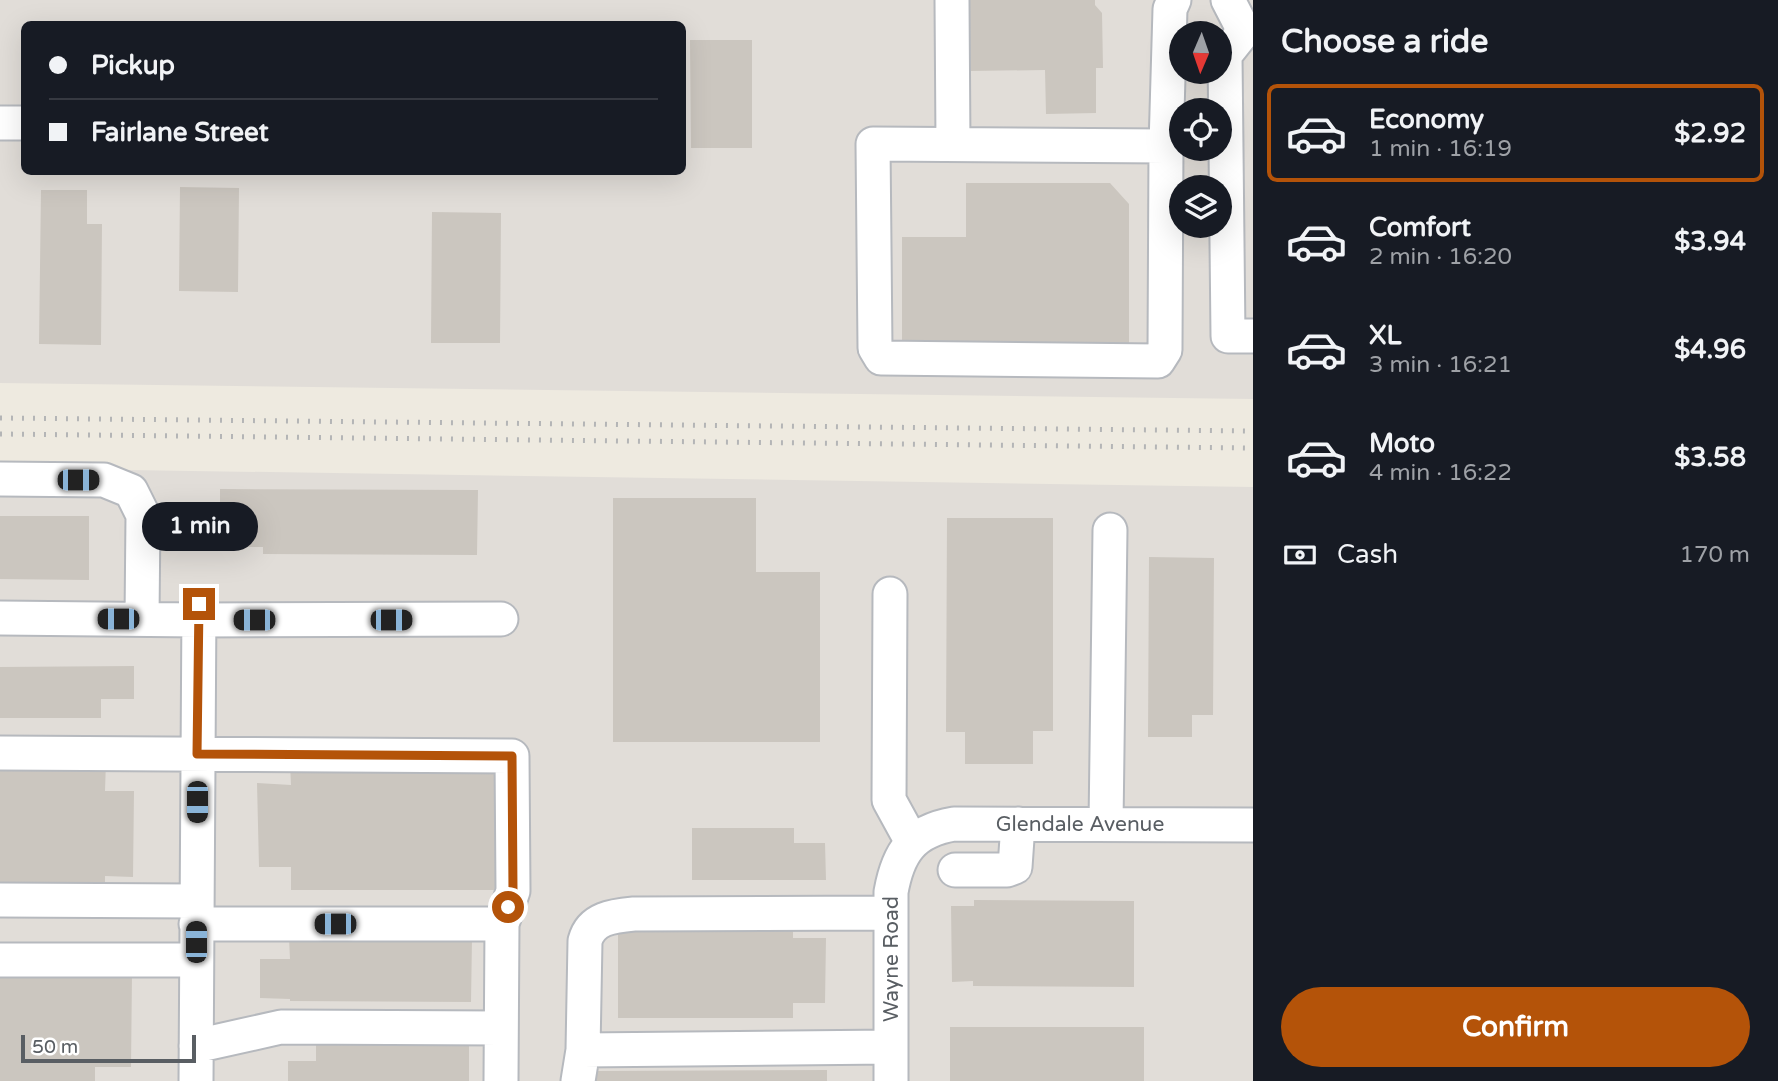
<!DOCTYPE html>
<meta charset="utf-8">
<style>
body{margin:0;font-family:"Varela Round",sans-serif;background:#20242c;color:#f1f3f6;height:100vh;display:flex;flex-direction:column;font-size:26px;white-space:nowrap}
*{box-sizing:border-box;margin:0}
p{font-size:23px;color:#9ea1a6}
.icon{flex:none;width:38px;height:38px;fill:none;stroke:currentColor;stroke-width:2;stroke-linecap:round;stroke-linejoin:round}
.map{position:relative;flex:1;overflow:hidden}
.panel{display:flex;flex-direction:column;background:#171b24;width:525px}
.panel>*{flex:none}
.guide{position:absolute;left:21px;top:21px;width:665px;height:154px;border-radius:10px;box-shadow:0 7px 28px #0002;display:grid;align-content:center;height:154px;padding:0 28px;background:#171b24}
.needle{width:46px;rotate:182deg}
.tools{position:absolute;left:1169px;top:21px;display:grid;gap:14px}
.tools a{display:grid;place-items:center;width:63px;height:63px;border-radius:50%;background:#171b24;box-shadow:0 7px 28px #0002;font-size:35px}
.scale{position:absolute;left:21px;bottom:18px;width:175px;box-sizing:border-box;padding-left:7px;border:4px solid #595e63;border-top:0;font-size:19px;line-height:24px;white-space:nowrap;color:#595e63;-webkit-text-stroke:5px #fff;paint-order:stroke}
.end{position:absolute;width:32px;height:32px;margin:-16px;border:9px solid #b45309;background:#fff;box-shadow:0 0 0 4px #fff}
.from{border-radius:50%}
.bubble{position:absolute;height:49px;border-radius:24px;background:#171b24;box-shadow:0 7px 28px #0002;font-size:23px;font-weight:700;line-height:49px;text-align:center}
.car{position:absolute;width:21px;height:42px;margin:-21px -10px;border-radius:9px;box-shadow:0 0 5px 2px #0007;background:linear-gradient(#222 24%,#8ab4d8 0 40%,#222 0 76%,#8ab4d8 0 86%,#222 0)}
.guide b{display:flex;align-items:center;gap:24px;height:66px;font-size:26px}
.guide b+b{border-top:2px solid #363941}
.guide i{width:18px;height:18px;background:#f1f3f6}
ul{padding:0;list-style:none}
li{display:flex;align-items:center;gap:21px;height:98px;margin:0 14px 10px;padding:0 14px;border:4px solid transparent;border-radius:10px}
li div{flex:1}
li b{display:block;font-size:26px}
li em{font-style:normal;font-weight:700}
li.active{border-color:#b45309}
li>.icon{width:63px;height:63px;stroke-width:1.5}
h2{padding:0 28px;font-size:32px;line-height:84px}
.pay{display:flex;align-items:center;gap:18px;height:77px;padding:0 28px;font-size:26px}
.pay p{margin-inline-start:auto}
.button{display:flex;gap:14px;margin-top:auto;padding:14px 28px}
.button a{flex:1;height:80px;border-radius:42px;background:#b45309;color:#fff;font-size:28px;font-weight:700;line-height:80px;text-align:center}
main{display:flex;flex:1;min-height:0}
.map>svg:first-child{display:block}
</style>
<main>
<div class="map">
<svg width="1253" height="1081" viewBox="0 0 1253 1081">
<rect width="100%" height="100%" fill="#eeeae0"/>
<!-- industrial -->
<path fill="#e1ddd8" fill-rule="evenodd" d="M 0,0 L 1253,0 L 1253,399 L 0,383 ZM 24,24 L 682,24 L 682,172 L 24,172 ZM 1181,33 L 1220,33 L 1220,72 L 1181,72 ZM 1181,110 L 1220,110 L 1220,149 L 1181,149 ZM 1181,187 L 1220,187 L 1220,226 L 1181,226 Z
M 0,468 L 1253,487 L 1253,1081 L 0,1081 Z"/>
<!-- building -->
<path fill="#cbc6bf" d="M 967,0 L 1095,0 L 1095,5 L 1102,13 L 1103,68 L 1096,68 L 1096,113 L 1046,114 L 1045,70 L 968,71 Z
M 690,40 L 752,40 L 752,148 L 691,148 Z
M 966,183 L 1110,183 L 1129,204 L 1129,346 L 902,347 L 902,237 L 966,237 Z
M 180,187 L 239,188 L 238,292 L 179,291 Z
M 41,190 L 87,190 L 87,224 L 102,224 L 101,345 L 39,344 Z
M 432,212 L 501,213 L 500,343 L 431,343 Z
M 220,489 L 478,490 L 477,555 L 263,554 L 263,547 L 220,547 Z
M 613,498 L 756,498 L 756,572 L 820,572 L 820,742 L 613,742 Z
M 0,516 L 89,516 L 89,580 L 0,579 Z
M 947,518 L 1053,518 L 1053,731 L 1033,731 L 1033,764 L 965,764 L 965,732 L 946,732 Z
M 1149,557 L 1214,558 L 1213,715 L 1192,715 L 1192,737 L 1148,737 Z
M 134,666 L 134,699 L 101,699 L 101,718 L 0,718 L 0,667 Z
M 0,760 L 106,761 L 105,791 L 134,791 L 133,877 L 105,876 L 105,889 L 0,888 Z
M 290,763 L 503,763 L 502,890 L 291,890 L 291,867 L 259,867 L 257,783 L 291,785 Z
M 692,828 L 794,828 L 794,843 L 825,843 L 826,880 L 692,880 Z
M 974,900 L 1134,901 L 1134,987 L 973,986 L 973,981 L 952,982 L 951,906 L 974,906 Z
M 618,921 L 793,922 L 793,938 L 826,938 L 825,1003 L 793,1003 L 793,1018 L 618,1018 Z
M 289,938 L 472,938 L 471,1002 L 290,1001 L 290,999 L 260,998 L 260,959 L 290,959 Z
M 0,973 L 132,974 L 131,1067 L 95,1067 L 95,1081 L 0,1081 Z
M 950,1027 L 1144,1027 L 1144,1081 L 950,1081 Z
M 316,1040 L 469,1041 L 469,1081 L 288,1081 L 288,1061 L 316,1061 Z
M 827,1070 L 827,1081 L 596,1081 L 596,1071 Z"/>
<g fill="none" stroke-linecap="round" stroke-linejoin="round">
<defs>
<path id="minor" d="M 952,0 L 953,144
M 1228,0 L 1244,31
M 1244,31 L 1225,55 L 1228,336 L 1253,336
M 0,123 L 24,123
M 1166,146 L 873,144 L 875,348 L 881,358 L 1158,361 L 1165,350 L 1166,146 L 1170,9 L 1174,0
M 0,479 L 104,480 L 131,491 L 143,515 L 142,619
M 890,594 L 889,800 L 912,842
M 0,618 L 199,620 L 501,619
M 0,753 L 512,756 L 513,891 L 502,924 L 501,1081
M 1106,824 L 1110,530
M 955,870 L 1007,870 L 1015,867 L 1018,824
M 0,900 L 196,901
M 196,924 L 502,924
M 0,960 L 196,960
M 196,1046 L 281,1027 L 501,1028
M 583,1050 L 585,941 C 591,918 613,916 634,914 L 891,913
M 196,1081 L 199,604
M 578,1081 L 583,1050 L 891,1047
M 891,1081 L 891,892 C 898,853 912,831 954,824 L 1253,825"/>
</defs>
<!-- minor casing -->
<use href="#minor" stroke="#b6b9be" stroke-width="37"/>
<!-- minor -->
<use href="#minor" stroke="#fff" stroke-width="33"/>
<!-- rail -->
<path stroke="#b4b5b6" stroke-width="5" stroke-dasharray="2 9" stroke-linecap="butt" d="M 0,418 L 1253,431
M 0,434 L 1253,448"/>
</g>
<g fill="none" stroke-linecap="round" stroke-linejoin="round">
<!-- route -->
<path stroke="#b45309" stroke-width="9" d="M 199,604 L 197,754 L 512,756 L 513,891 L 508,907"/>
</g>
<g text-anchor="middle" stroke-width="6" stroke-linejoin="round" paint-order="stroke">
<!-- street labels -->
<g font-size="21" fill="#595e63" stroke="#fff">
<text x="1080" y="831">Glendale Avenue</text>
<text transform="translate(891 959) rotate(-90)" y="7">Wayne Road</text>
</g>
</g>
</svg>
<div class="tools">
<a><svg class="needle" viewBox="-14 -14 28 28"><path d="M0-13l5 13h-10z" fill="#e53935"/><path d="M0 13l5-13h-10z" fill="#9ea1a6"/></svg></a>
<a><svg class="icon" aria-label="locate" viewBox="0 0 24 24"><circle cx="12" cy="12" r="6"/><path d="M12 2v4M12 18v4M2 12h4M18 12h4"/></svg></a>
<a><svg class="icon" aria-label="layers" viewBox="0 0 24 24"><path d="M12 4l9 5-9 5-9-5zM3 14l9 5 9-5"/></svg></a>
</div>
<div class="scale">50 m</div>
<i class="end from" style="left:508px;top:907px"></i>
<i class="end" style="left:199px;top:604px"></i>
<div class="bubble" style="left:142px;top:502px;width:116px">1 min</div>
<i class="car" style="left:78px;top:480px;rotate:90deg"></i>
<i class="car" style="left:118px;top:619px;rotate:270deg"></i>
<i class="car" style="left:254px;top:620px;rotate:270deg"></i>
<i class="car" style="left:391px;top:620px;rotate:90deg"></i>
<i class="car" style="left:197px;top:802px;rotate:180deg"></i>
<i class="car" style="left:335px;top:924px;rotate:270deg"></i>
<i class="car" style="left:196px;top:942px;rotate:0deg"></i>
<div class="guide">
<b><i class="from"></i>Pickup</b>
<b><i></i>Fairlane Street</b>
</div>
</div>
<section class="panel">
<h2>Choose a ride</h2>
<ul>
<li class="active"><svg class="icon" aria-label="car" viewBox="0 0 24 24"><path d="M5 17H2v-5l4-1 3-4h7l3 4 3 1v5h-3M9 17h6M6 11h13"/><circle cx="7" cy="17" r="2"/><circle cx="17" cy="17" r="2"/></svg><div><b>Economy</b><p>1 min · 16:19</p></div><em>$2.92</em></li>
<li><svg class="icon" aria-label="car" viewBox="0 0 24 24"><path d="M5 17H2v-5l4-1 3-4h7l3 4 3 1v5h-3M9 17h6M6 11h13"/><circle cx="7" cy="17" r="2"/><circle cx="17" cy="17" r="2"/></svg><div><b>Comfort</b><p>2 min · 16:20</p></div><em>$3.94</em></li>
<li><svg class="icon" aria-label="car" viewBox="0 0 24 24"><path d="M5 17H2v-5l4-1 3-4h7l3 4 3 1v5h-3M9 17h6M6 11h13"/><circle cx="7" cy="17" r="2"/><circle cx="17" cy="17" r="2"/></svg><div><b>XL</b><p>3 min · 16:21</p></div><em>$4.96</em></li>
<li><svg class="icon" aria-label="car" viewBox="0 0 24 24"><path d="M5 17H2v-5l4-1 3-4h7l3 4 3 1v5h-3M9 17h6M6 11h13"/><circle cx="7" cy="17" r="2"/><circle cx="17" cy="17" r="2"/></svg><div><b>Moto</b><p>4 min · 16:22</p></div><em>$3.58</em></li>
</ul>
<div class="pay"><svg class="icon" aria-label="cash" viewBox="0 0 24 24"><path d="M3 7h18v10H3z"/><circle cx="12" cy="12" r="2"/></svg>Cash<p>170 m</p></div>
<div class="button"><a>Confirm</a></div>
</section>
</main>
